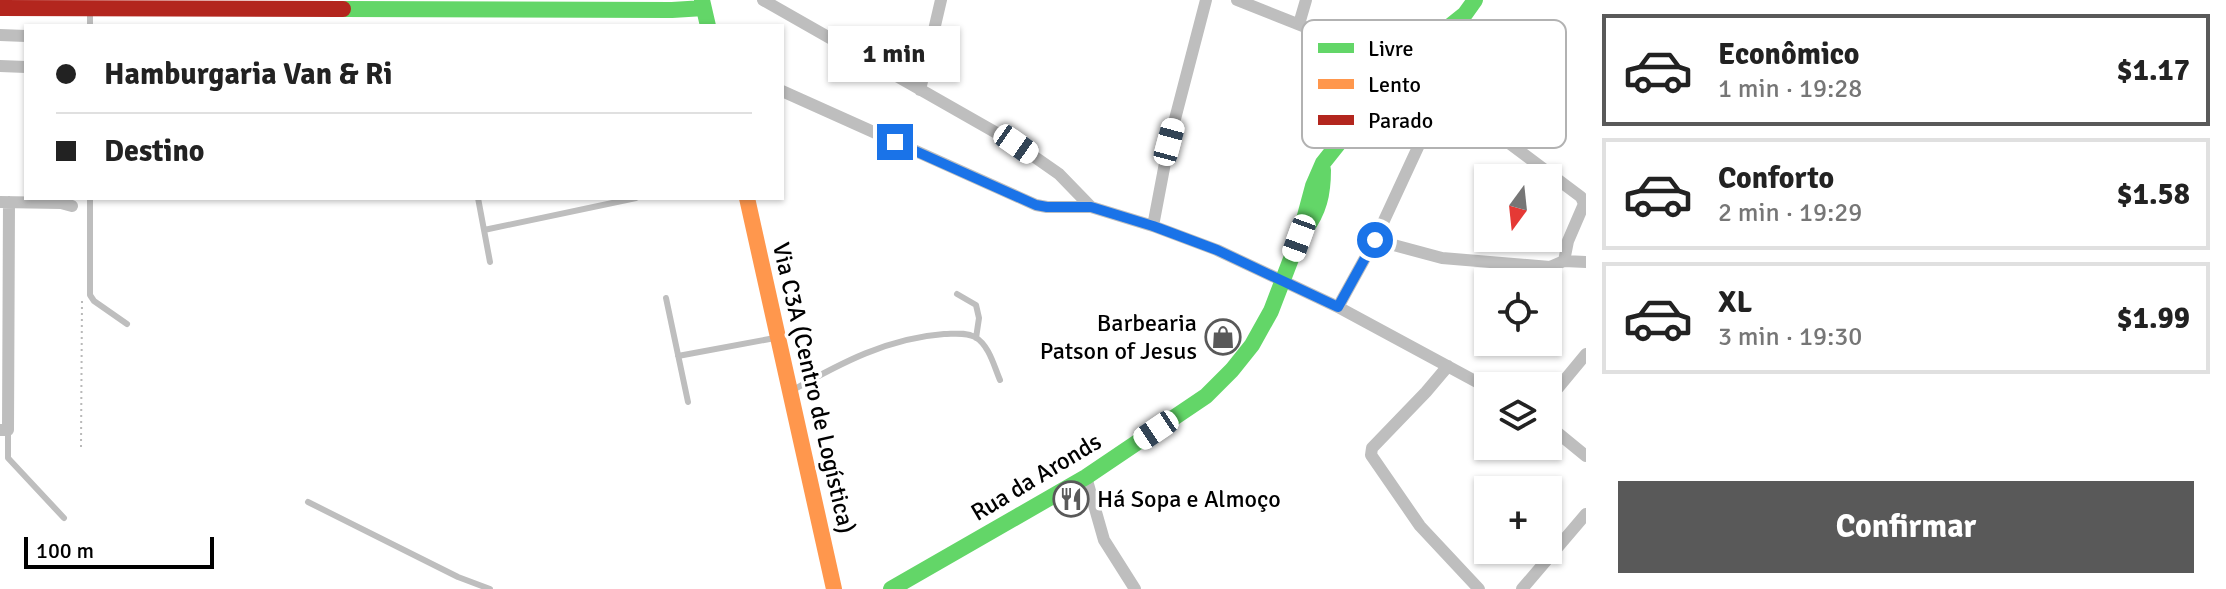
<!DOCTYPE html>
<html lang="pt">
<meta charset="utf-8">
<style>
body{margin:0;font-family:Signika,sans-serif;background:#f6f6f6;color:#222;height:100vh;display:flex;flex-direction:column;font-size:30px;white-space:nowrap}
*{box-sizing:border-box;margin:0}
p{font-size:26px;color:#767676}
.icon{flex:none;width:44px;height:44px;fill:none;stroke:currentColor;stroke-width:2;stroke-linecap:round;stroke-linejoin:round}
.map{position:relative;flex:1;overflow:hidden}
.side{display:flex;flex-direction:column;background:#fff;width:640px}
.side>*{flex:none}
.top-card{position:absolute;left:24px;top:24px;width:760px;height:176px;border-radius:0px;box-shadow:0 2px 6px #0004;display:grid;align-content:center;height:176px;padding:0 32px;background:#fff}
.needle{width:52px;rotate:195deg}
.tools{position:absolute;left:1474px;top:164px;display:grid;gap:16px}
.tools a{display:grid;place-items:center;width:88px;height:88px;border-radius:0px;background:#fff;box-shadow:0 2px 6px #0004;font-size:40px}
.scale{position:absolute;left:24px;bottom:20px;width:190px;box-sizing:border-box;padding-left:8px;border:4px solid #000;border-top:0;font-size:22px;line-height:28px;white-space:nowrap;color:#000;-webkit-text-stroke:6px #fff;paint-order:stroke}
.end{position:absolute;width:36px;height:36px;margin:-18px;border:10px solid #1a73e8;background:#fff;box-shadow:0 0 0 4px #fff}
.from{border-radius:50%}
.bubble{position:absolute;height:56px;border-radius:0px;background:#fff;box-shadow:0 2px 6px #0004;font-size:26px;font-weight:800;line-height:56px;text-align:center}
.car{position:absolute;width:24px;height:48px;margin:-24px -12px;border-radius:10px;box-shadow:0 0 6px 2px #0007;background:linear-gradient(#fff 24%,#345 0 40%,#fff 0 76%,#345 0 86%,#fff 0)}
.top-card b{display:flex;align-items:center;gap:28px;height:76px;font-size:30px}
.top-card b+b{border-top:2px solid #e0e0e0}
.top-card i{width:20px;height:20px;background:#222}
ul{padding:14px 0 0;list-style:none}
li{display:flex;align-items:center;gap:24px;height:112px;margin:0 16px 12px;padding:0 16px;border:4px solid #e0e0e0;border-radius:0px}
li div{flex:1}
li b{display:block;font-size:30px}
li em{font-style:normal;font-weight:800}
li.current{border-color:#595959}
li>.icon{width:72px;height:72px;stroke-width:1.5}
.cta{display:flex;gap:16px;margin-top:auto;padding:16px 32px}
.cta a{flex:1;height:92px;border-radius:0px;background:#595959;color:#fff;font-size:32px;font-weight:800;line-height:92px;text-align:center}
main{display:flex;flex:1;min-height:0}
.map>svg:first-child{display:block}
</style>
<main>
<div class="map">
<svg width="1586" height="589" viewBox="0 0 1586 589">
<rect width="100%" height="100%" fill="#fff"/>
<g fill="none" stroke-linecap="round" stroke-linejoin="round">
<!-- path -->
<path stroke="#b9b9b9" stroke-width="2" stroke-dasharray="2 4" stroke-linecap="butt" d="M 33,25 L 78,25
M 81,447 L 82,300"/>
<!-- lane -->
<path stroke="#bebebe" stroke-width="6" d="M 90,26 L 90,10
M 90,198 L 90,295 L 94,301 L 127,324
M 478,198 L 490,262
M 484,230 L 636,198
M 957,294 L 976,305 L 979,318 L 976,338
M 666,298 L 688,402
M 678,356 L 775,338
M 793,390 C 841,363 888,338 944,334 C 954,334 966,332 975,337 C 989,345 994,366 1000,380
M 8,430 L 8,458 L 64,518
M 308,502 L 458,577 L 490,589"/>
<!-- street -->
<path stroke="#bebebe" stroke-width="12" d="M 763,0 L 1016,144 L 1059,174 L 1091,207
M 1237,0 L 1401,65
M 1464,16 L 1442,80 L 1444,91 L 1450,99 L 1581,197 L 1584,204 L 1568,241 L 1564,261
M 1299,24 L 1306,0
M 0,35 L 26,36
M 0,66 L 26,67
M 920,90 L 941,0
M 782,91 L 1036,205 L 1047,207 L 1091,207 L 1153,226 L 1217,250 L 1338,307 L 1488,388
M 0,202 L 61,203 L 72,206
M 1153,226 L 1169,142 L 1206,0
M 1375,240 L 1442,258 L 1550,267 L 1564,261 L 1586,262
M 1338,307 L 1375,240 L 1444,91
M 1448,366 L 1426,392 L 1372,448 L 1371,455 L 1420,526 L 1479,589
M 1548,400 L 1586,354
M 1548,425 L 1586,456
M 0,430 L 8,430 L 9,202
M 1086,477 L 1104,540 L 1135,589
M 1522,589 L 1586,514"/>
<!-- fast -->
<path stroke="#63d668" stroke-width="16" d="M 702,0 L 708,26
M 343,9 L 672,10 L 704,8
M 1305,230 C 1319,211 1323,194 1323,170
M 891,589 L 1086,477 L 1206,396 L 1232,370 L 1252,345 L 1271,311 L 1299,238 L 1313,186 L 1323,163 L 1401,65 L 1465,14 L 1475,0"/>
<!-- slow -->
<path stroke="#ff974d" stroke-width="16" d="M 747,198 L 834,589"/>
<!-- jam -->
<path stroke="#b3261e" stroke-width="16" d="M 0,8 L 343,9"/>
</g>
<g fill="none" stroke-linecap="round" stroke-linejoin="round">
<!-- route -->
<path stroke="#1a73e8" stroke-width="10" d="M 895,142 L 1036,205 L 1047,207 L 1091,207 L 1153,226 L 1217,250 L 1338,307 L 1375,240"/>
</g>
<!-- icons -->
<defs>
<symbol id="shop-ring" viewBox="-11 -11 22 22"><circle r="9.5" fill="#fff" stroke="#595959" stroke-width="1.5"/><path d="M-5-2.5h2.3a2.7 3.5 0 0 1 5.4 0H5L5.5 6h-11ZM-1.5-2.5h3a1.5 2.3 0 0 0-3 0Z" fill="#595959"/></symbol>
<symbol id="restaurant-ring" viewBox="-11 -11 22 22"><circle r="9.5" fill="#fff" stroke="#595959" stroke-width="1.5"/><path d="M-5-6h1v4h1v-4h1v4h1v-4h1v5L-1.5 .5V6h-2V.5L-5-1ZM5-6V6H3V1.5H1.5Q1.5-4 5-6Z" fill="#595959"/></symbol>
</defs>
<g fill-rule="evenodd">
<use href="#shop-ring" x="1203" y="317" width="40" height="40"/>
<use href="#restaurant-ring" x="1051" y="479" width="40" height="40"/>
</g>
<g text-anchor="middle" stroke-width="7" stroke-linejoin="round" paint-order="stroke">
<!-- poi labels -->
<g font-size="24" fill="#000" stroke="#fff" text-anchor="end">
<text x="1197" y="331">Barbearia<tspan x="1197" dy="28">Patson of Jesus</tspan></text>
<text x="1097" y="507" text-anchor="start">Há Sopa e Almoço</text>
</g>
<!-- street labels -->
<g font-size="24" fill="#000" stroke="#fff">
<text transform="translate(814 388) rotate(77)" y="8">Via C3A (Centro de Logística)</text>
<text transform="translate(1036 477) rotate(-31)" y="8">Rua da Aronds</text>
</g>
</g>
<!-- legend -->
<rect x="1302" y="20" width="264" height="128" rx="12" fill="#fff" stroke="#b2b2b2" stroke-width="2"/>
<rect x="1318" y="43" width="36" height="10" fill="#63d668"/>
<rect x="1318" y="79" width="36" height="10" fill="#ff974d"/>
<rect x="1318" y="115" width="36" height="10" fill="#b3261e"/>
<g font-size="22" fill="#000">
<text x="1368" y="56">Livre</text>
<text x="1368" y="92">Lento</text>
<text x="1368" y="128">Parado</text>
</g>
</svg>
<div class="tools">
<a><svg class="needle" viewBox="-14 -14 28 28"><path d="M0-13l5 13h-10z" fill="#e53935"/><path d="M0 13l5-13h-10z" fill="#767676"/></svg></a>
<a><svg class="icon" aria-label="locate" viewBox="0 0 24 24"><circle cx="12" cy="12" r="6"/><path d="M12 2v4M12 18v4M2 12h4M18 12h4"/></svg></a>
<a><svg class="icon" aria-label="layers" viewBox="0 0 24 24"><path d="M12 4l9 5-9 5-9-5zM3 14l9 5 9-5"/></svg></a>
<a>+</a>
</div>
<div class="scale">100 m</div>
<i class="end from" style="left:1375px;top:240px"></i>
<i class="end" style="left:895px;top:142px"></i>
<div class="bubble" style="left:828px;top:26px;width:132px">1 min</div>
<i class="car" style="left:1169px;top:142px;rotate:15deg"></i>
<i class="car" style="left:1016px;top:144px;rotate:125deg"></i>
<i class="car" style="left:1299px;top:238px;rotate:200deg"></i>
<i class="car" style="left:1156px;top:430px;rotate:236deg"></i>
<div class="top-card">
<b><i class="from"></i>Hamburgaria Van &amp; Ri</b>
<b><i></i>Destino</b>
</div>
</div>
<section class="side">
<ul>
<li class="current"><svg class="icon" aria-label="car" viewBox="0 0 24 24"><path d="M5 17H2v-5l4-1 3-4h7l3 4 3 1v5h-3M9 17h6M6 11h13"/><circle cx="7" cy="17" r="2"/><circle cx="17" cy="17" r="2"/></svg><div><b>Econômico</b><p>1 min · 19:28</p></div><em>$1.17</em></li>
<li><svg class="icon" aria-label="car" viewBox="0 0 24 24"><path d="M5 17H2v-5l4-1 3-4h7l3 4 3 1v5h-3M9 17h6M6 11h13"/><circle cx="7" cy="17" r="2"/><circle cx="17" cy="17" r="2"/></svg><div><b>Conforto</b><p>2 min · 19:29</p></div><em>$1.58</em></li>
<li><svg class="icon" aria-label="car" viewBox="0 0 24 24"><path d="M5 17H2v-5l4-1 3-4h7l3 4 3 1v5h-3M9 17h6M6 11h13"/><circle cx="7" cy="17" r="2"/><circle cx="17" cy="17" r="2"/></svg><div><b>XL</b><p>3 min · 19:30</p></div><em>$1.99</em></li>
</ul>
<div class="cta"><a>Confirmar</a></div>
</section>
</main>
